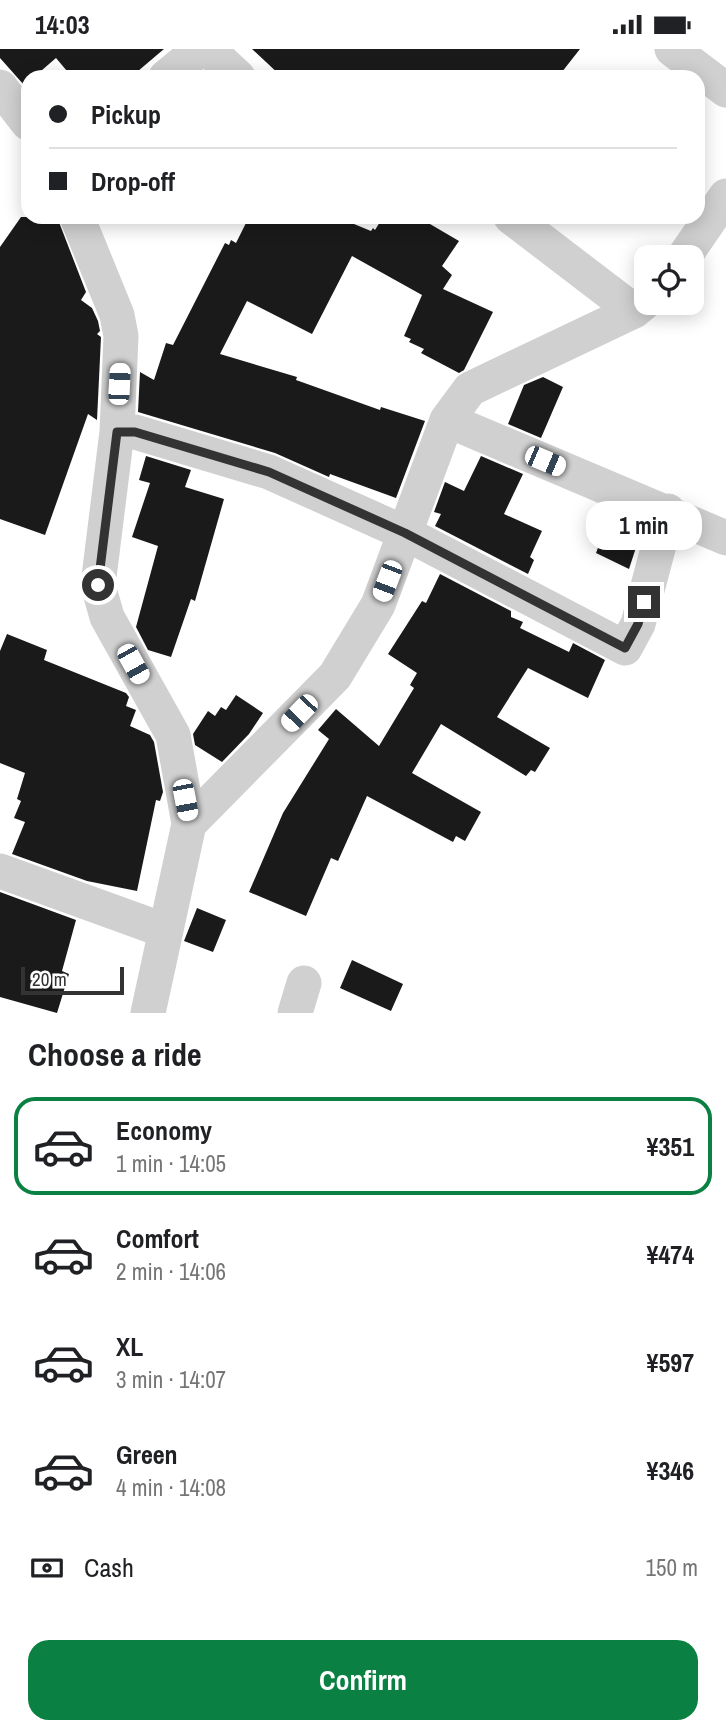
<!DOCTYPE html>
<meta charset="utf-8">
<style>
body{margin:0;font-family:"Archivo Narrow",sans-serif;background:#f2f2f2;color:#202124;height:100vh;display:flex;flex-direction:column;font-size:26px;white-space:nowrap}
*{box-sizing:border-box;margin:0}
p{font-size:23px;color:#757577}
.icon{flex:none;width:38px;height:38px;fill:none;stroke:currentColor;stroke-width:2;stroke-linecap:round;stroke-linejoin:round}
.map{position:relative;height:964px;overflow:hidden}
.side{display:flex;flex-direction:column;background:#fff;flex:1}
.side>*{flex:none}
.hud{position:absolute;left:21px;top:21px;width:684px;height:154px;border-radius:21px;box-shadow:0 4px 18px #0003;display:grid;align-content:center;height:154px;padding:0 28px;background:#fff}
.fabs{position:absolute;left:634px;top:196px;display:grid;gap:14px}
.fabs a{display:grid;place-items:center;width:70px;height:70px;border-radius:14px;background:#fff;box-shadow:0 4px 18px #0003;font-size:35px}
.scale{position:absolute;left:21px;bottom:18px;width:103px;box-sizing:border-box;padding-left:7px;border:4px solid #333;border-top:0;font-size:19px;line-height:24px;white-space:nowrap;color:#333;-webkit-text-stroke:5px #fff;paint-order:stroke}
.end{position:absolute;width:32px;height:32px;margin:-16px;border:9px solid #333;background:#fff;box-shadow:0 0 0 4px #fff}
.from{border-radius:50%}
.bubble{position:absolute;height:49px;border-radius:21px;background:#fff;box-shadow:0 4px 18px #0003;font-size:23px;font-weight:800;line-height:49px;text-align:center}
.car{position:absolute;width:21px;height:42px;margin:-21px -10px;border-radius:9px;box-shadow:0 0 5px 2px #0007;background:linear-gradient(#fff 24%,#345 0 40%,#fff 0 76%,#345 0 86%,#fff 0)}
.hud b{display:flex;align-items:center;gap:24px;height:66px;font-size:26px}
.hud b+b{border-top:2px solid #e0e0e0}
.hud i{width:18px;height:18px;background:#202124}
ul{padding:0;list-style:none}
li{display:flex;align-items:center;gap:21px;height:98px;margin:0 14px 10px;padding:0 14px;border:4px solid transparent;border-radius:21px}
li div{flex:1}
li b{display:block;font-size:26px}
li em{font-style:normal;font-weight:800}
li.active{border-color:#0b8043}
li>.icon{width:63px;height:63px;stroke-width:1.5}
h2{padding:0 28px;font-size:32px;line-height:84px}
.pay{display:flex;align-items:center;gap:18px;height:77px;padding:0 28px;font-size:26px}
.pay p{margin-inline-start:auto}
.cta{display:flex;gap:14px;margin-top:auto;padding:14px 28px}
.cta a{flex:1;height:80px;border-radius:21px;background:#0b8043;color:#fff;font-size:28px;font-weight:800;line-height:80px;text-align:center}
.status{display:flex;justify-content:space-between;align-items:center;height:49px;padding:0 35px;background:#fff;direction:ltr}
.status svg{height:19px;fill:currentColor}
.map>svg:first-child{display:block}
</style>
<div class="status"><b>14:03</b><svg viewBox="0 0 49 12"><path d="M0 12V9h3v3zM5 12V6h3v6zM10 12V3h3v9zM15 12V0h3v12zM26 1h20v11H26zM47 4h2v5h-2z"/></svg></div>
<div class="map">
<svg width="726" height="964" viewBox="0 0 726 964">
<rect width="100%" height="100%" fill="#fff"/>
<!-- building -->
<path fill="#1a1a1a" d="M 0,0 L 164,0 L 131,28 L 72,28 L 56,9 L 34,28 L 28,28 L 24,36 L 0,9 Z
M 252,0 L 580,0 L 558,28 L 282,28 Z
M 21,168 L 57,168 L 86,243 L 81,251 L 92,259 L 98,272 L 100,282 L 97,285 L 101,288 L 97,371 L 88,365 L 45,486 L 0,470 L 0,198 Z
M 249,168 L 337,168 L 371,182 L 373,179 L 375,181 L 383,168 L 418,168 L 459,192 L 442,217 L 452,226 L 443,240 L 493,263 L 464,321 L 459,324 L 421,304 L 424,300 L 409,293 L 411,290 L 404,287 L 422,246 L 352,207 L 312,285 L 247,252 L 220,305 L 297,328 L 296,331 L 380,361 L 381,358 L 425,372 L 396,449 L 330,425 L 329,428 L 275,404 L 138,363 L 140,323 L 154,331 L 166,294 L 173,296 L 225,194 L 229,196 L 231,191 L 236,194 Z
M 543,328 L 563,338 L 541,389 L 508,375 L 524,336 Z
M 146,407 L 191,421 L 185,438 L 224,450 L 195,552 L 191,550 L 171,608 L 148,601 L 136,578 L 158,497 L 132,488 L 150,434 L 139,431 Z
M 481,407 L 523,425 L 504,465 L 542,482 L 530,508 L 534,511 L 528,525 L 435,477 L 441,465 L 434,463 L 445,433 L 464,442 Z
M 616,464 L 643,477 L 629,520 L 596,504 L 607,475 L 610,477 Z
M 440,525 L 511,562 L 511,568 L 523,573 L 520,579 L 569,603 L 573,594 L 605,611 L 588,649 L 528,619 L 497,668 L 550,699 L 535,723 L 531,721 L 526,727 L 441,675 L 412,724 L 481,763 L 465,792 L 456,787 L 453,793 L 367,747 L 338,812 L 331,809 L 306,867 L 249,843 L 283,764 L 329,690 L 318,681 L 336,660 L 379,697 L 414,639 L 410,636 L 417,624 L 388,605 L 422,552 L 426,554 Z
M 7,585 L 47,601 L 44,611 L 126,644 L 129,648 L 126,657 L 136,661 L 130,677 L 150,686 L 154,693 L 163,743 L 160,752 L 156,751 L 137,842 L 87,832 L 12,805 L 25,773 L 14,769 L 21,752 L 17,750 L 25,724 L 0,714 L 0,602 Z
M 236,646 L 263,664 L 249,685 L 222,713 L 195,696 L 193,685 L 208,662 L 215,667 L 221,658 L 226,661 Z
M 0,843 L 76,871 L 62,922 L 69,925 L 57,964 L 0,948 Z
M 197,859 L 226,871 L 213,903 L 184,892 Z
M 352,911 L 403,935 L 391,962 L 340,939 Z"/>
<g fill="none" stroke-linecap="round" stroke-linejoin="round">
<!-- minor -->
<path stroke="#d0d0d0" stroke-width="35" d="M 208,0 L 238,28
M 672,0 L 726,41
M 166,28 L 200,0
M 0,38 L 28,74
M 77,168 L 117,266 L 121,287 L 117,383 L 98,536 L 107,568 L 173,686 L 189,775
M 511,168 L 634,262
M 684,208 L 726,147
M 447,371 L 726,489
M 117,383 L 135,383 L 269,423 L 405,484 L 625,599 L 638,575 L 668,462
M 0,822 L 166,882
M 148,964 L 189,775 L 335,627 L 378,556 L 447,371 L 470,340 L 634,262 L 646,252
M 295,964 L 304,934"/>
</g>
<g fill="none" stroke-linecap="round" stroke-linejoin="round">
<!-- route -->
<path stroke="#333" stroke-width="9" d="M 98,536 L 117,383 L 135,383 L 269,423 L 405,484 L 625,599 L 638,575 L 644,553"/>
</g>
</svg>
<div class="fabs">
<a><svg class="icon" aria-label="locate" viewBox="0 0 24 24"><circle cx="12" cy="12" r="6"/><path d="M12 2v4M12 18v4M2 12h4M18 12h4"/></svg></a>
</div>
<div class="scale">20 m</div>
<i class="end from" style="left:98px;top:536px"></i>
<i class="end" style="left:644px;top:553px"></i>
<div class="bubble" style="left:586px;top:452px;width:116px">1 min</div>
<i class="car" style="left:119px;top:335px;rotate:3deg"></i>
<i class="car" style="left:545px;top:412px;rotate:113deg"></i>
<i class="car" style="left:387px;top:532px;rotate:201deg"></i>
<i class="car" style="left:133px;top:615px;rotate:151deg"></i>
<i class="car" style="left:299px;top:664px;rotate:224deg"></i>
<i class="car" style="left:185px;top:751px;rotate:169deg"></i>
<div class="hud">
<b><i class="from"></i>Pickup</b>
<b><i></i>Drop-off</b>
</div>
</div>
<section class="side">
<h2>Choose a ride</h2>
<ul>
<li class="active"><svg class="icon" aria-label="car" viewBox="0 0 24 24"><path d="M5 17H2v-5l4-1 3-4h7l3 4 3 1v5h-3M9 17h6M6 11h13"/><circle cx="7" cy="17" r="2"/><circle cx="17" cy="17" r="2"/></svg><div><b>Economy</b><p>1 min · 14:05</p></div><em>¥351</em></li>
<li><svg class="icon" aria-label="car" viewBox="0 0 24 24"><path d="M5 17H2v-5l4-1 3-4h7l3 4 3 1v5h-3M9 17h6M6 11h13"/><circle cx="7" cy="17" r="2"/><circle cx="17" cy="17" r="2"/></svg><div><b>Comfort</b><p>2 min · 14:06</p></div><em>¥474</em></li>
<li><svg class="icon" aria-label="car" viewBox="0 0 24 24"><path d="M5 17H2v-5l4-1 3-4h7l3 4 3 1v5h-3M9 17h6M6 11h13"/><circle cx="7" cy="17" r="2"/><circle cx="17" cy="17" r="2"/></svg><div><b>XL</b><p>3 min · 14:07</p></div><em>¥597</em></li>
<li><svg class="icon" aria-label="car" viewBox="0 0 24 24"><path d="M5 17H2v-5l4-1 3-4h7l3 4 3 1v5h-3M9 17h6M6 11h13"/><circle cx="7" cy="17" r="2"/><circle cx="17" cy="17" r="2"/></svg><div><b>Green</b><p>4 min · 14:08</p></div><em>¥346</em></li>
</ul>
<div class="pay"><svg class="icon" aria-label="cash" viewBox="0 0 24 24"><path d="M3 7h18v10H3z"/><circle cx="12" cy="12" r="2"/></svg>Cash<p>150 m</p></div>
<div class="cta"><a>Confirm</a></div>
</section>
